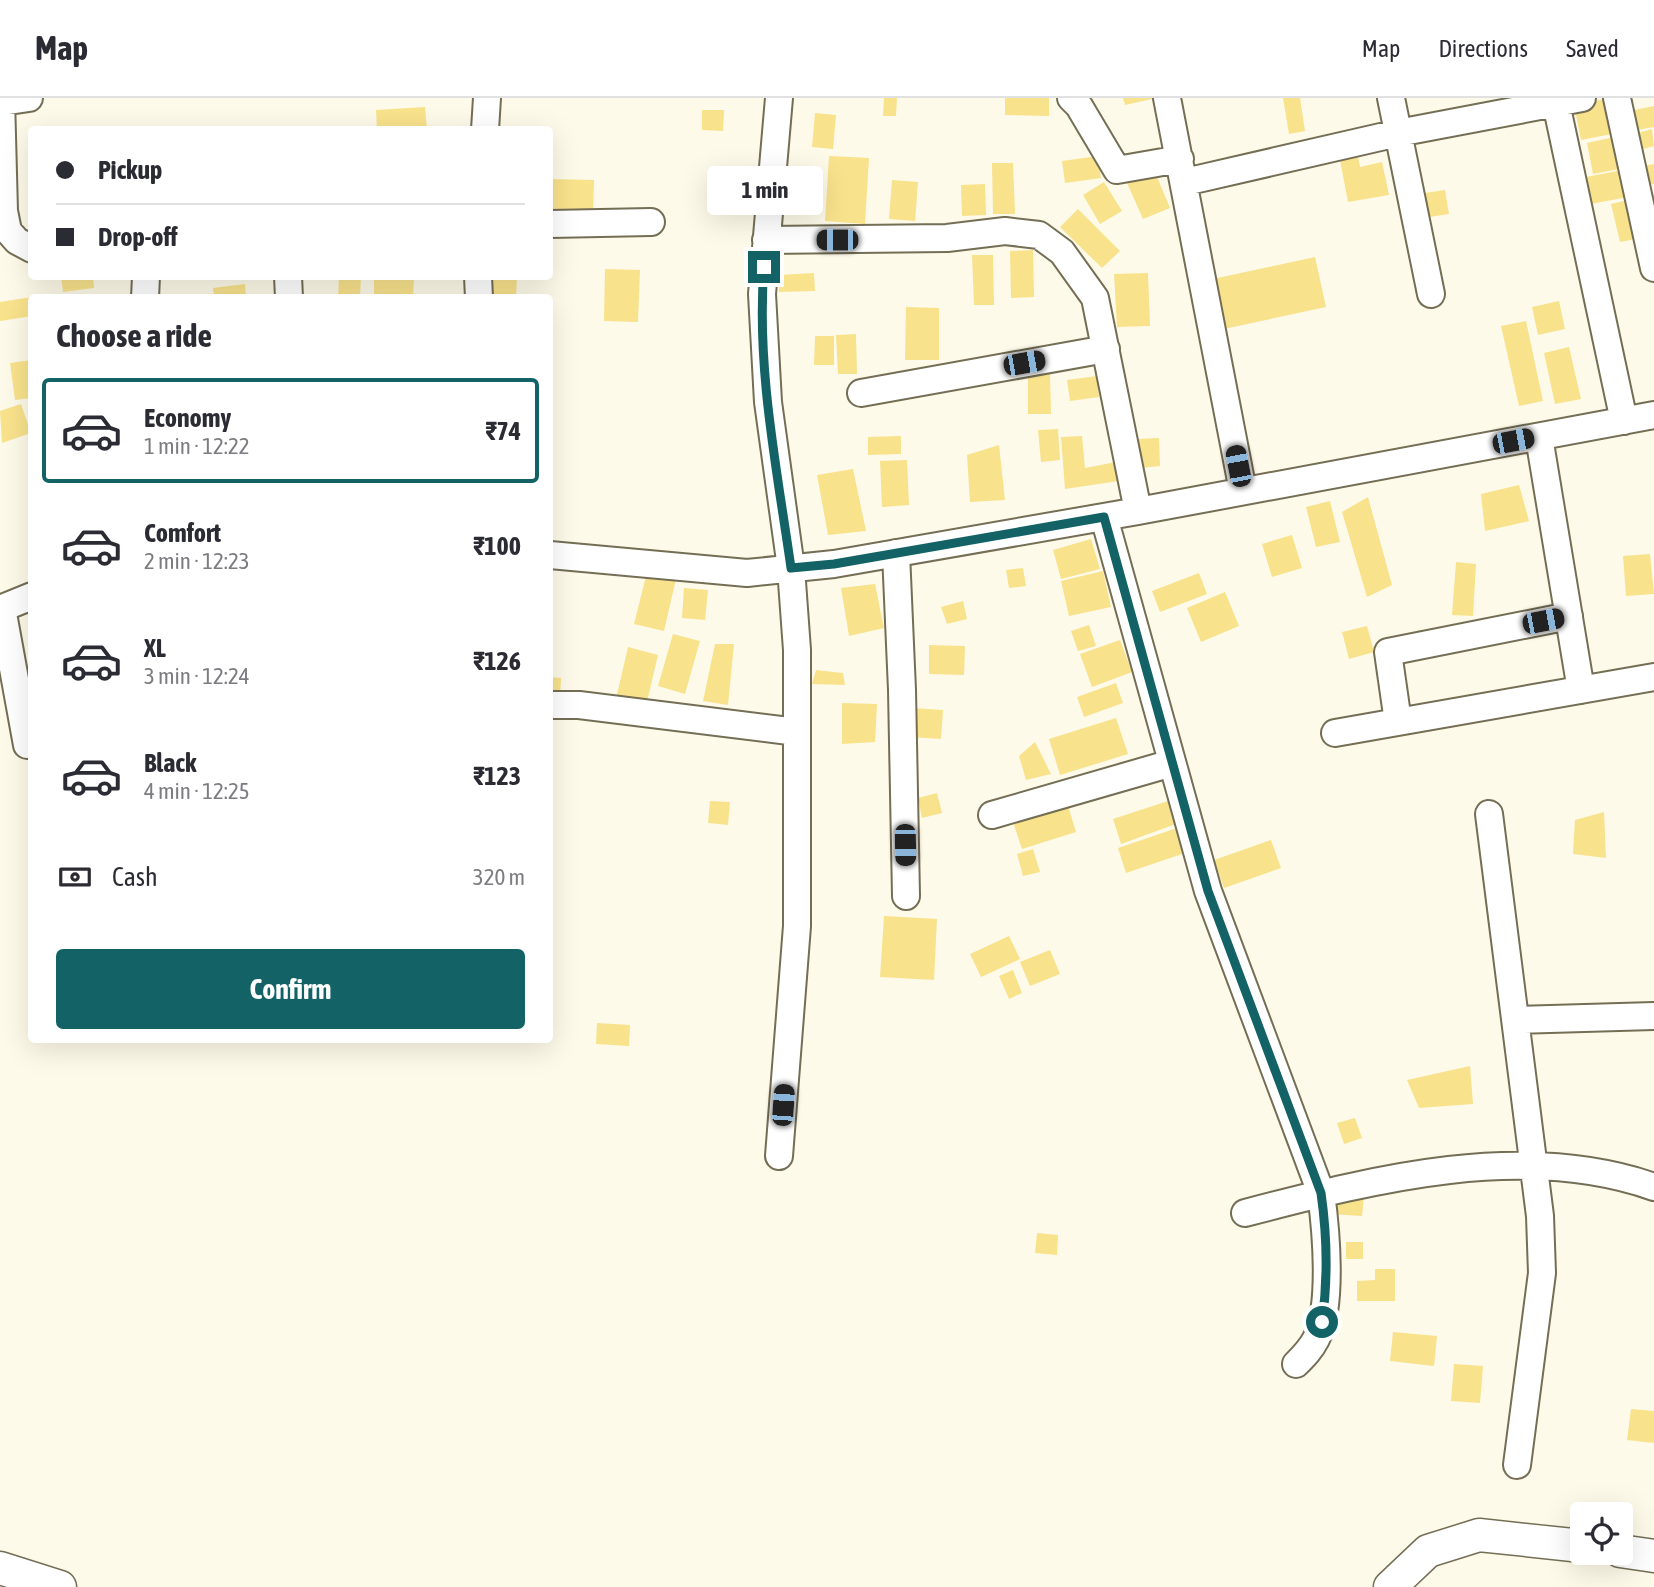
<!DOCTYPE html>
<meta charset="utf-8">
<style>
body{margin:0;font-family:"Asap Condensed",sans-serif;background:#f7f7f7;color:#2b2b33;height:100vh;display:flex;flex-direction:column;font-size:26px;white-space:nowrap}
*{box-sizing:border-box;margin:0}
p{font-size:23px;color:#7c7c81}
.icon{flex:none;width:38px;height:38px;fill:none;stroke:currentColor;stroke-width:2;stroke-linecap:round;stroke-linejoin:round}
.map{position:relative;flex:1;overflow:hidden}
.panel{position:absolute;left:28px;top:196px;width:525px;height:749px;display:flex;flex-direction:column;background:#fff;border-radius:7px;box-shadow:0 7px 28px #0002}
.panel>*{flex:none}
.banner{position:absolute;left:28px;top:28px;width:525px;height:154px;border-radius:7px;box-shadow:0 7px 28px #0002;display:grid;align-content:center;height:154px;padding:0 28px;background:#fff}
.controls{position:absolute;left:1570px;top:1404px;display:grid;gap:14px}
.controls a{display:grid;place-items:center;width:63px;height:63px;border-radius:7px;background:#fff;box-shadow:0 7px 28px #0002;font-size:35px}
.end{position:absolute;width:32px;height:32px;margin:-16px;border:9px solid #136366;background:#fff;box-shadow:0 0 0 4px #fff}
.from{border-radius:50%}
.bubble{position:absolute;height:49px;border-radius:7px;background:#fff;box-shadow:0 7px 28px #0002;font-size:23px;font-weight:700;line-height:49px;text-align:center}
.car{position:absolute;width:21px;height:42px;margin:-21px -10px;border-radius:9px;box-shadow:0 0 5px 2px #0007;background:linear-gradient(#222 24%,#8ab4d8 0 40%,#222 0 76%,#8ab4d8 0 86%,#222 0)}
.banner b{display:flex;align-items:center;gap:24px;height:66px;font-size:26px}
.banner b+b{border-top:2px solid #e1e1e2}
.banner i{width:18px;height:18px;background:#2b2b33}
ul{padding:0;list-style:none}
li{display:flex;align-items:center;gap:21px;height:105px;margin:0 14px 10px;padding:0 14px;border:4px solid transparent;border-radius:7px}
li div{flex:1}
li b{display:block;font-size:26px}
li em{font-style:normal;font-weight:700}
li.active{border-color:#136366}
li>.icon{width:63px;height:63px;stroke-width:1.5}
h2{padding:0 28px;font-size:32px;line-height:84px}
.pay{display:flex;align-items:center;gap:18px;height:77px;padding:0 28px;font-size:26px}
.pay p{margin-inline-start:auto}
.action{display:flex;gap:14px;margin-top:auto;padding:14px 28px}
.action a{flex:1;height:80px;border-radius:7px;background:#136366;color:#fff;font-size:28px;font-weight:700;line-height:80px;text-align:center}
header{display:flex;align-items:center;gap:42px;box-sizing:border-box;height:98px;padding:0 35px;background:#fff;border-bottom:2px solid #e1e1e2}
header strong{font-size:33px}
nav{display:flex;gap:38px;margin-inline-start:auto;font-size:24px}
.map>svg:first-child{display:block}
</style>
<header>
<strong>Map</strong>
<nav><a>Map</a><a>Directions</a><a>Saved</a></nav>
</header>
<div class="map">
<svg width="1654" height="1489" viewBox="0 0 1654 1489">
<rect width="100%" height="100%" fill="#fefae9"/>
<!-- building -->
<path fill="#f8e28c" d="M 884,0 L 897,0 L 896,18 L 883,18 Z
M 1005,0 L 1049,0 L 1049,18 L 1005,17 Z
M 1123,0 L 1152,0 L 1152,1 L 1125,7 Z
M 1283,0 L 1300,0 L 1305,33 L 1289,36 Z
M 1610,0 L 1617,35 L 1581,42 L 1574,7 Z
M 1654,8 L 1654,29 L 1637,32 L 1634,12 Z
M 425,9 L 427,32 L 377,32 L 376,12 Z
M 702,12 L 724,12 L 723,33 L 702,32 Z
M 815,15 L 836,17 L 833,51 L 812,49 Z
M 1652,31 L 1654,48 L 1636,53 L 1631,37 Z
M 1614,39 L 1619,71 L 1593,76 L 1587,45 Z
M 1357,54 L 1360,69 L 1382,64 L 1389,97 L 1348,104 L 1339,57 Z
M 829,58 L 869,60 L 865,126 L 825,123 Z
M 1098,58 L 1101,80 L 1065,85 L 1062,63 Z
M 992,65 L 1013,65 L 1015,116 L 993,116 Z
M 1654,66 L 1654,86 L 1642,88 L 1638,69 Z
M 1628,71 L 1633,98 L 1591,106 L 1586,79 Z
M 1155,74 L 1170,110 L 1143,121 L 1127,85 Z
M 551,81 L 594,82 L 593,118 L 551,117 Z
M 892,82 L 918,84 L 915,123 L 889,121 Z
M 1104,84 L 1122,113 L 1100,126 L 1083,97 Z
M 985,86 L 986,117 L 962,118 L 961,87 Z
M 1445,92 L 1449,116 L 1429,119 L 1425,95 Z
M 1632,101 L 1641,140 L 1620,144 L 1611,106 Z
M 1078,111 L 1120,153 L 1102,170 L 1060,129 Z
M 1033,152 L 1034,199 L 1011,200 L 1010,153 Z
M 972,157 L 993,157 L 994,207 L 974,207 Z
M 1315,159 L 1326,209 L 1224,231 L 1213,181 Z
M 605,171 L 640,172 L 638,224 L 604,223 Z
M 814,175 L 815,193 L 779,194 L 779,177 Z
M 1148,175 L 1150,228 L 1117,229 L 1114,176 Z
M 61,178 L 93,178 L 94,190 L 63,194 Z
M 339,178 L 361,178 L 360,200 L 338,200 Z
M 374,178 L 414,178 L 413,200 L 374,200 Z
M 489,178 L 517,178 L 516,200 L 488,200 Z
M 245,186 L 246,200 L 214,200 L 213,190 Z
M 32,199 L 32,218 L 0,223 L 0,204 Z
M 1559,203 L 1565,231 L 1538,237 L 1532,209 Z
M 906,209 L 939,210 L 939,262 L 905,262 Z
M 1526,223 L 1543,303 L 1519,308 L 1501,228 Z
M 856,236 L 857,276 L 838,276 L 836,237 Z
M 815,238 L 834,238 L 834,267 L 814,267 Z
M 1569,249 L 1581,301 L 1555,306 L 1544,255 Z
M 32,262 L 32,300 L 15,302 L 10,265 Z
M 1028,276 L 1050,276 L 1051,316 L 1028,316 Z
M 1097,278 L 1099,299 L 1070,303 L 1067,282 Z
M 21,306 L 31,335 L 2,345 L 0,313 Z
M 1058,331 L 1060,362 L 1041,364 L 1038,332 Z
M 901,338 L 901,356 L 868,357 L 868,339 Z
M 1082,338 L 1085,370 L 1116,364 L 1119,383 L 1065,391 L 1061,339 Z
M 1159,340 L 1160,368 L 1140,370 L 1138,341 Z
M 999,347 L 1005,402 L 970,404 L 967,357 Z
M 907,362 L 909,407 L 882,409 L 880,363 Z
M 853,371 L 866,433 L 828,437 L 817,377 Z
M 1519,387 L 1529,423 L 1485,433 L 1481,396 Z
M 1368,399 L 1392,487 L 1367,499 L 1342,414 Z
M 1330,403 L 1340,444 L 1316,449 L 1306,409 Z
M 1292,437 L 1302,470 L 1272,479 L 1262,446 Z
M 1091,441 L 1100,471 L 1061,481 L 1053,452 Z
M 1650,456 L 1654,496 L 1626,498 L 1623,458 Z
M 1456,464 L 1476,466 L 1473,518 L 1452,517 Z
M 1023,470 L 1026,488 L 1009,490 L 1006,472 Z
M 1103,473 L 1111,509 L 1069,518 L 1061,483 Z
M 647,474 L 676,481 L 664,533 L 634,526 Z
M 1199,475 L 1207,496 L 1160,514 L 1152,493 Z
M 875,486 L 884,530 L 849,538 L 841,490 Z
M 684,490 L 708,492 L 705,522 L 682,520 Z
M 1225,494 L 1239,528 L 1201,544 L 1187,510 Z
M 963,503 L 967,521 L 947,526 L 941,509 Z
M 1089,527 L 1096,548 L 1078,553 L 1071,533 Z
M 1367,528 L 1374,554 L 1349,561 L 1342,534 Z
M 673,536 L 700,543 L 685,596 L 658,588 Z
M 1120,542 L 1132,574 L 1092,589 L 1080,556 Z
M 715,546 L 734,546 L 728,607 L 703,603 Z
M 929,547 L 965,548 L 964,577 L 929,576 Z
M 628,549 L 658,557 L 645,612 L 615,605 Z
M 816,572 L 843,575 L 845,587 L 812,586 Z
M 550,579 L 561,580 L 560,598 L 550,598 Z
M 1116,585 L 1123,605 L 1084,619 L 1077,599 Z
M 842,605 L 877,606 L 875,644 L 842,646 Z
M 912,610 L 943,612 L 941,641 L 910,639 Z
M 1116,620 L 1128,656 L 1060,677 L 1049,641 Z
M 1035,644 L 1051,676 L 1026,682 L 1019,658 Z
M 937,695 L 942,715 L 922,720 L 918,700 Z
M 1066,701 L 1076,734 L 1022,751 L 1011,718 Z
M 710,703 L 730,704 L 728,727 L 708,725 Z
M 1168,703 L 1176,726 L 1121,746 L 1113,721 Z
M 1604,714 L 1606,760 L 1573,756 L 1575,722 Z
M 1177,730 L 1185,755 L 1126,775 L 1118,750 Z
M 1271,742 L 1281,770 L 1224,790 L 1214,762 Z
M 1033,751 L 1040,774 L 1023,778 L 1017,756 Z
M 884,818 L 937,821 L 934,882 L 880,879 Z
M 1009,838 L 1020,861 L 981,879 L 970,856 Z
M 1050,852 L 1060,876 L 1030,888 L 1020,864 Z
M 1013,872 L 1022,895 L 1009,901 L 999,878 Z
M 597,925 L 630,927 L 629,948 L 596,946 Z
M 1470,968 L 1473,1006 L 1419,1010 L 1407,982 Z
M 1355,1020 L 1362,1040 L 1344,1046 L 1337,1025 Z
M 1331,1096 L 1364,1098 L 1362,1118 L 1329,1116 Z
M 1037,1135 L 1058,1137 L 1057,1157 L 1035,1155 Z
M 1346,1144 L 1363,1144 L 1363,1161 L 1346,1161 Z
M 1375,1171 L 1395,1171 L 1395,1203 L 1357,1203 L 1357,1183 L 1375,1182 Z
M 1393,1234 L 1437,1238 L 1434,1268 L 1390,1263 Z
M 1454,1266 L 1483,1268 L 1480,1305 L 1451,1303 Z
M 1631,1311 L 1654,1313 L 1654,1345 L 1627,1342 Z"/>
<g fill="none" stroke-linecap="round" stroke-linejoin="round">
<defs>
<path id="minor" d="M 1,0 L 4,113 L 8,133 L 17,143 L 32,151
M 779,0 L 762,196 L 768,304 L 791,470 L 797,552 L 797,828 L 779,1058
M 1071,0 L 1079,8 L 1117,72 L 1180,61
M 1167,0 L 1243,393
M 1391,0 L 1431,196
M 1617,0 L 1654,170
M 2,4 L 29,0
M 1556,5 L 1624,323
M 485,32 L 487,0
M 1185,84 L 1398,35 L 1582,0
M 550,126 L 651,124
M 766,142 L 947,140 L 1005,133 L 1039,137 L 1062,154 L 1095,200 L 1138,413
M 288,178 L 289,200
M 478,178 L 479,200
M 145,200 L 146,178
M 861,295 L 1106,251
M 1539,339 L 1581,592
M 1104,419 L 1208,793 L 1321,1095 C 1326,1132 1333,1208 1316,1241 C 1311,1251 1304,1258 1296,1266
M 896,455 L 902,592 L 906,798
M 550,457 L 747,475 L 834,466 L 1138,413 L 1654,317
M 2,510 L 27,647
M 0,511 L 32,498
M 550,607 L 579,607 L 797,634
M 1398,624 L 1388,554 L 1569,518
M 1335,635 L 1654,579
M 1489,716 L 1540,1118 L 1542,1175 L 1517,1367
M 992,717 L 1172,665
M 1516,922 L 1654,918
M 1245,1115 C 1375,1081 1523,1043 1654,1089"/>
<path id="tertiary" d="M 1620,1453 L 1654,1458
M 0,1470 L 60,1489
M 1390,1489 L 1428,1453 L 1479,1437 L 1582,1448"/>
</defs>
<!-- minor casing -->
<use href="#minor" stroke="#746e55" stroke-width="30"/>
<!-- tertiary casing -->
<use href="#tertiary" stroke="#746e55" stroke-width="35"/>
<!-- minor -->
<use href="#minor" stroke="#fff" stroke-width="26"/>
<!-- tertiary -->
<use href="#tertiary" stroke="#fff" stroke-width="32"/>
</g>
<g fill="none" stroke-linecap="round" stroke-linejoin="round">
<!-- route -->
<path stroke="#136366" stroke-width="9" d="M 764,169 C 756,269 777,371 791,470 L 834,466 L 1104,419 L 1208,793 L 1321,1095 C 1327,1137 1328,1182 1322,1224"/>
</g>
</svg>
<div class="controls">
<a><svg class="icon" aria-label="locate" viewBox="0 0 24 24"><circle cx="12" cy="12" r="6"/><path d="M12 2v4M12 18v4M2 12h4M18 12h4"/></svg></a>
</div>
<i class="end from" style="left:1322px;top:1224px"></i>
<i class="end" style="left:764px;top:169px"></i>
<div class="bubble" style="left:707px;top:68px;width:116px">1 min</div>
<i class="car" style="left:837px;top:142px;rotate:270deg"></i>
<i class="car" style="left:1024px;top:265px;rotate:80deg"></i>
<i class="car" style="left:1513px;top:343px;rotate:79deg"></i>
<i class="car" style="left:1238px;top:368px;rotate:349deg"></i>
<i class="car" style="left:1543px;top:523px;rotate:79deg"></i>
<i class="car" style="left:905px;top:747px;rotate:179deg"></i>
<i class="car" style="left:783px;top:1007px;rotate:4deg"></i>
<div class="banner">
<b><i class="from"></i>Pickup</b>
<b><i></i>Drop-off</b>
</div>
<section class="panel">
<h2>Choose a ride</h2>
<ul>
<li class="active"><svg class="icon" aria-label="car" viewBox="0 0 24 24"><path d="M5 17H2v-5l4-1 3-4h7l3 4 3 1v5h-3M9 17h6M6 11h13"/><circle cx="7" cy="17" r="2"/><circle cx="17" cy="17" r="2"/></svg><div><b>Economy</b><p>1 min · 12:22</p></div><em>₹74</em></li>
<li><svg class="icon" aria-label="car" viewBox="0 0 24 24"><path d="M5 17H2v-5l4-1 3-4h7l3 4 3 1v5h-3M9 17h6M6 11h13"/><circle cx="7" cy="17" r="2"/><circle cx="17" cy="17" r="2"/></svg><div><b>Comfort</b><p>2 min · 12:23</p></div><em>₹100</em></li>
<li><svg class="icon" aria-label="car" viewBox="0 0 24 24"><path d="M5 17H2v-5l4-1 3-4h7l3 4 3 1v5h-3M9 17h6M6 11h13"/><circle cx="7" cy="17" r="2"/><circle cx="17" cy="17" r="2"/></svg><div><b>XL</b><p>3 min · 12:24</p></div><em>₹126</em></li>
<li><svg class="icon" aria-label="car" viewBox="0 0 24 24"><path d="M5 17H2v-5l4-1 3-4h7l3 4 3 1v5h-3M9 17h6M6 11h13"/><circle cx="7" cy="17" r="2"/><circle cx="17" cy="17" r="2"/></svg><div><b>Black</b><p>4 min · 12:25</p></div><em>₹123</em></li>
</ul>
<div class="pay"><svg class="icon" aria-label="cash" viewBox="0 0 24 24"><path d="M3 7h18v10H3z"/><circle cx="12" cy="12" r="2"/></svg>Cash<p>320 m</p></div>
<div class="action"><a>Confirm</a></div>
</section>
</div>
